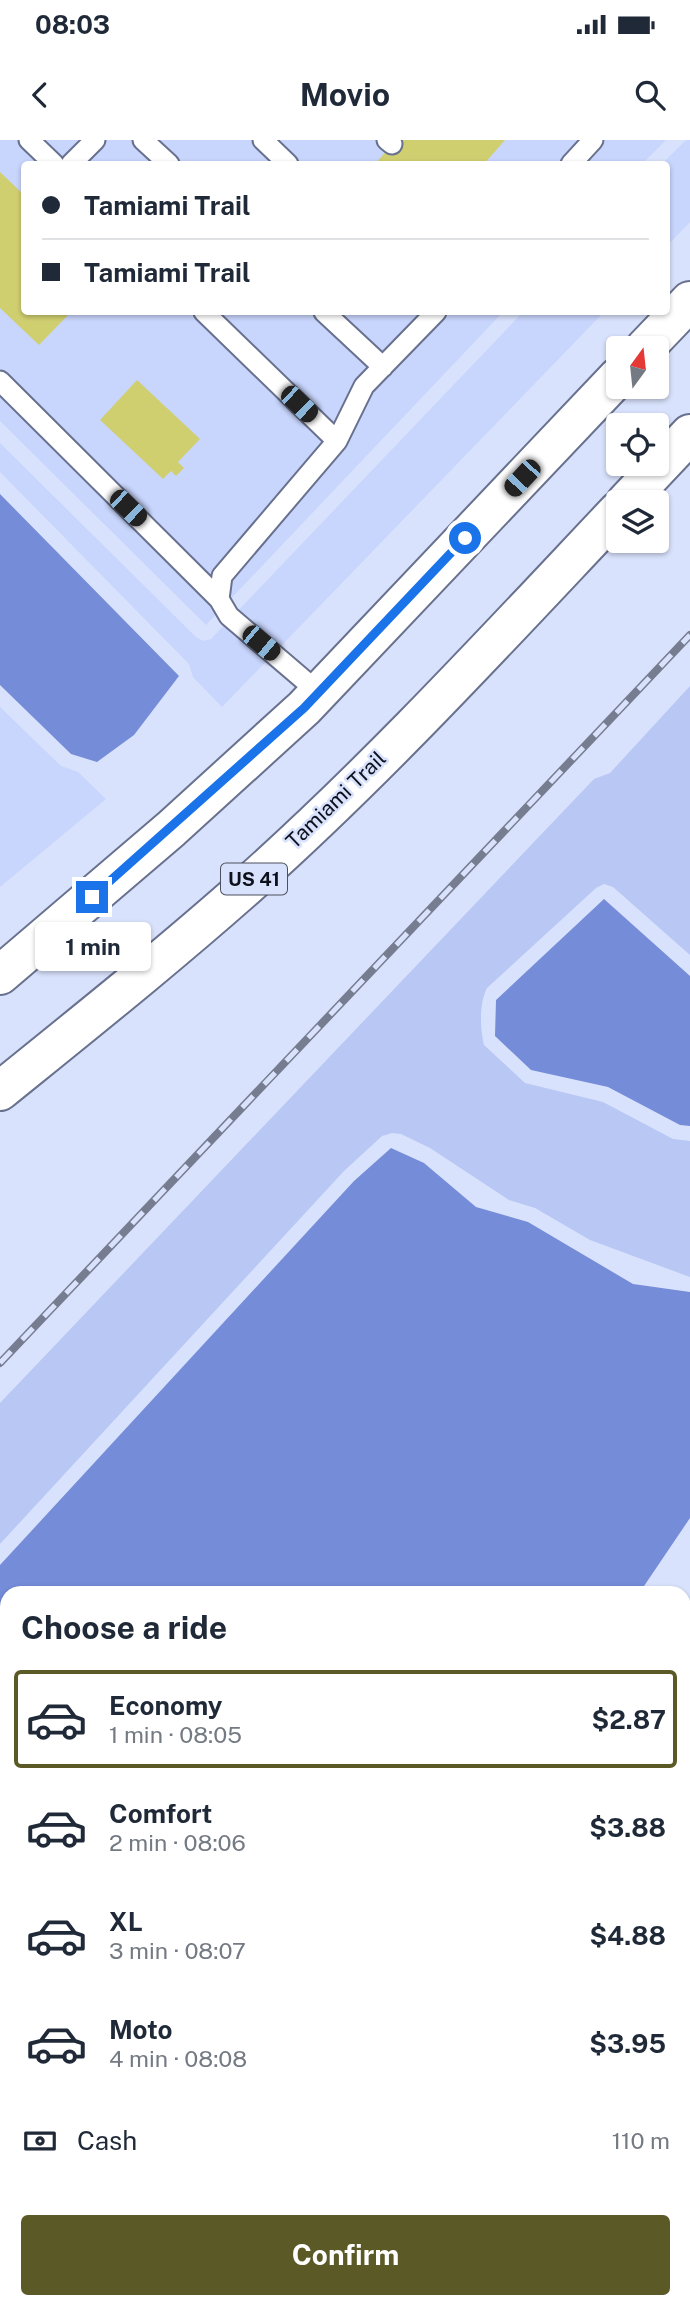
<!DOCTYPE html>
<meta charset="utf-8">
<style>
body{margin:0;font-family:"Public Sans",sans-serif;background:#f6f6f7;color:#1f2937;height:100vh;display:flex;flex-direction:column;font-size:26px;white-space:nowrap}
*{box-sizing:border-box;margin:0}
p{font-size:23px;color:#747a83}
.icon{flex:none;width:38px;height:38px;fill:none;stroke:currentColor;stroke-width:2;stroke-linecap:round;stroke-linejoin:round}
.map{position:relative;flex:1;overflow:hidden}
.details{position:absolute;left:0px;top:1446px;width:691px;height:723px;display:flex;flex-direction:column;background:#fff;border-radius:21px 21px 0 0;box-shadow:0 2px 5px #0004}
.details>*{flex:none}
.hud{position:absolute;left:21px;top:21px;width:649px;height:154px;border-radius:7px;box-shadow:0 2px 5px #0004;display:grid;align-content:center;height:154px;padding:0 21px;background:#fff}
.needle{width:46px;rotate:15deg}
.buttons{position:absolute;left:606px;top:196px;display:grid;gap:14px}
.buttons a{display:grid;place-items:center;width:63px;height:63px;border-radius:7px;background:#fff;box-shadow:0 2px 5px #0004;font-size:35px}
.end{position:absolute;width:32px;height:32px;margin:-16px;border:9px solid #1a73e8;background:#fff;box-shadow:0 0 0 4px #fff}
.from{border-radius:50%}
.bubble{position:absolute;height:49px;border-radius:7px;background:#fff;box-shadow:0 2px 5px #0004;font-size:23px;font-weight:700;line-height:49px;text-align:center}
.car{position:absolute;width:21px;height:42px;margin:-21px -10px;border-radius:9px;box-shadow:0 0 5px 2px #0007;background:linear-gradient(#222 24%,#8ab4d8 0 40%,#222 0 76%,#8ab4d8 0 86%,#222 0)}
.hud b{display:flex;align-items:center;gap:24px;height:66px;font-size:26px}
.hud b+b{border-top:2px solid #e0e1e3}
.hud i{width:18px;height:18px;background:#1f2937}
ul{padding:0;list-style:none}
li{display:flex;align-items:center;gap:21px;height:98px;margin:0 14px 10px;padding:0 7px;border:4px solid transparent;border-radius:7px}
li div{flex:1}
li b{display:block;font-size:26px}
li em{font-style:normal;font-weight:700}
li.selected{border-color:#5b5a27}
li>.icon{width:63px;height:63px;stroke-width:1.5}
h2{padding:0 21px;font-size:32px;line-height:84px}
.pay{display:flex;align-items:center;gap:18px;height:77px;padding:0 21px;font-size:26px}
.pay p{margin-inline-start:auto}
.button{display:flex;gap:14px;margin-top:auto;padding:14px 21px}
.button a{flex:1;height:80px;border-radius:7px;background:#5b5a27;color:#fff;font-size:28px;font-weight:700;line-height:80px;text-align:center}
.status{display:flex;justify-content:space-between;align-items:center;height:49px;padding:0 35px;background:#fff;direction:ltr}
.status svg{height:19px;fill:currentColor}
header{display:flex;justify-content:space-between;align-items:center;height:91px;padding:0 21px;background:#fff;font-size:32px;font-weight:700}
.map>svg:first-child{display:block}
</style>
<div class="status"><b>08:03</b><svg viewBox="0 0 49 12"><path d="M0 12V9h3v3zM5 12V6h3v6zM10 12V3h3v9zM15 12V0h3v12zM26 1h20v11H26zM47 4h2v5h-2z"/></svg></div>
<header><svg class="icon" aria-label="back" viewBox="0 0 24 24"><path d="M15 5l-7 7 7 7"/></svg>Movio<svg class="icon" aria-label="search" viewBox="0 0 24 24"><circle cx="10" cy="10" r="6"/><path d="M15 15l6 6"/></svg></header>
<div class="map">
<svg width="690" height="2168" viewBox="0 0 690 2168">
<rect width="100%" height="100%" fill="#d9e2fc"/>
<!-- built -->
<path fill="#c8d5fc" d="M 0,0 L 666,0 L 642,24 L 24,24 L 24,172 L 503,172 L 206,485 L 0,281 Z
M 686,0 L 690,0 L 690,82 L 667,106 L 667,24 L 662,24 Z
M 523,172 L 604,172 L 222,567 L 193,537 L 189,524 L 0,332 L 0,303 L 196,497 L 203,501 L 211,499 Z
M 0,567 L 61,626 L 78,632 L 106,659 L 0,747 Z"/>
<!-- green -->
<path fill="#b8c7f4" d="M 690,546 L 690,815 L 613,747 L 604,744 L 596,748 L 487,848 C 479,863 480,889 484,905 L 525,943 L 603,962 L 673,999 L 690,1001 L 690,1137 L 590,1100 L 535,1068 L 509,1060 L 430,1008 L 401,994 L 392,993 L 382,996 L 344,1031 L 0,1404 L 0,1263 L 594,639 L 610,633 Z
M 684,1852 L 690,1854 L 690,2168 L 630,2168 L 628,2161 L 684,2161 Z"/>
<!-- water -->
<path fill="#758cd9" d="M 0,354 L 179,536 L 134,595 L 97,622 L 71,614 L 0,545 Z
M 604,759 L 690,836 L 690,986 L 680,985 L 608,947 L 531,930 L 495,896 L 496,860 Z
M 391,1008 L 424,1023 L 476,1067 L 528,1082 L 633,1144 L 690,1152 L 690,1378 L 640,1452 L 7,1452 L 7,1758 L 0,1756 L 0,1425 L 354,1041 Z
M 690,1517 L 690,1811 L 684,1809 L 684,1525 Z"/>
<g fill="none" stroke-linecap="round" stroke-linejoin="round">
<!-- stream -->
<path stroke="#758cd9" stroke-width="10" d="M 0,1837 L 7,1839
M 684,2026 L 690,2028"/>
</g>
<!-- building -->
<path fill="#d0cf70" d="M 396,0 L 505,0 L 484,24 L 375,24 Z
M 0,32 L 24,55 L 24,172 L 71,172 L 39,205 L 0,168 Z
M 137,240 L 200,299 L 178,322 L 184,328 L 176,336 L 171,331 L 163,339 L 100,280 Z"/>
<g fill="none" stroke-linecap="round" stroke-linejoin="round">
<defs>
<path id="service" d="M 29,0 L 54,24
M 143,0 L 169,24
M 263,0 L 288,24
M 387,0 L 392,4
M 71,24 L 95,0
M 571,24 L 593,0
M 204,172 L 337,301 L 364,246 L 436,172
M 324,172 L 383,227
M 0,241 L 219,459
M 318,552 L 229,476 L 219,459 L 222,436 L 337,301"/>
<path id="primary" d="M 645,208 L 690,161
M 626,362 L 690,294
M 0,835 L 171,689 L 304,568 L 618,237
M 0,951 C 84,883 168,816 249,744 C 379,628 498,498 618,371"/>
</defs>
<!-- service casing -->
<use href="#service" stroke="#68718e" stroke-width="23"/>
<!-- primary casing -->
<use href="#primary" stroke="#68718e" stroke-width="42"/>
<!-- service -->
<use href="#service" stroke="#fff" stroke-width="19"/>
<!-- primary -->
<use href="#primary" stroke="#fff" stroke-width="38"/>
<defs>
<path id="rail" d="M 0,1223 L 690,495"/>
</defs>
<!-- rail casing -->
<use href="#rail" stroke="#777d90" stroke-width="8"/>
<!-- rail -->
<use href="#rail" stroke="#d9e2fc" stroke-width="5" stroke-dasharray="16" stroke-linecap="butt"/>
</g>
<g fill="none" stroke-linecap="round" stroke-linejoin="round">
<!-- route -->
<path stroke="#1a73e8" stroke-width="9" d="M 92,757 L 304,568 L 465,398"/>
</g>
<g text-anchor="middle" stroke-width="5" stroke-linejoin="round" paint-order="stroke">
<!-- shield labels -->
<rect fill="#d9e2fc" stroke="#4b505f" stroke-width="2" x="221" y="723.5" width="66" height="31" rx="5"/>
<g font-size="19" font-weight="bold" fill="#0e111c">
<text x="254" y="746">US 41</text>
</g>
<!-- street labels -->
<g font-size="21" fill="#0e111c" stroke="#d9e2fc">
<text transform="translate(336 660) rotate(-44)" y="7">Tamiami Trail</text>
</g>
</g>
</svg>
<div class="buttons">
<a><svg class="needle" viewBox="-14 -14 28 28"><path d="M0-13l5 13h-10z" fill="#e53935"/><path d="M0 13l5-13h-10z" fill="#747a83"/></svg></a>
<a><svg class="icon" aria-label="locate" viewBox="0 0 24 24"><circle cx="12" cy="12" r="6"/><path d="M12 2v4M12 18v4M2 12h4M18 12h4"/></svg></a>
<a><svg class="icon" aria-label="layers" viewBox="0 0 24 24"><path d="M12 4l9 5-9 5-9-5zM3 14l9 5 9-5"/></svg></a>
</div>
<i class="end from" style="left:465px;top:398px"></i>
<i class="end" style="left:92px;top:757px"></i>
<div class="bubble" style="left:35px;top:782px;width:116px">1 min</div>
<i class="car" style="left:299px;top:264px;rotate:134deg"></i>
<i class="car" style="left:522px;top:338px;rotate:223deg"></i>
<i class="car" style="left:128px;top:368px;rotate:134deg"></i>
<i class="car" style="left:261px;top:503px;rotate:130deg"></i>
<div class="hud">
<b><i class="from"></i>Tamiami Trail</b>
<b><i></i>Tamiami Trail</b>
</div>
<section class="details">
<h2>Choose a ride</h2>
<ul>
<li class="selected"><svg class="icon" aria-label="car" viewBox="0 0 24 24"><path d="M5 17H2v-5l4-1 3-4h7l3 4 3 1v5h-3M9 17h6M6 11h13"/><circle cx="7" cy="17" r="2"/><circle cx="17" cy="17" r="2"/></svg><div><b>Economy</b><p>1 min · 08:05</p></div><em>$2.87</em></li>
<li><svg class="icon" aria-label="car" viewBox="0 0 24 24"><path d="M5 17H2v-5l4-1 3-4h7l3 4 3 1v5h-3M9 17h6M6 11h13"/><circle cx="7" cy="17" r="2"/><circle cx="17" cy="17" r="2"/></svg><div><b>Comfort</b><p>2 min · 08:06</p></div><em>$3.88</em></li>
<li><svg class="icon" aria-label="car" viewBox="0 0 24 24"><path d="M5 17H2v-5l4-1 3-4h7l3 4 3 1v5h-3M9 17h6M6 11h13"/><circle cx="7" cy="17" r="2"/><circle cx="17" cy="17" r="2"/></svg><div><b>XL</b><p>3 min · 08:07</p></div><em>$4.88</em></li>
<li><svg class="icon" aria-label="car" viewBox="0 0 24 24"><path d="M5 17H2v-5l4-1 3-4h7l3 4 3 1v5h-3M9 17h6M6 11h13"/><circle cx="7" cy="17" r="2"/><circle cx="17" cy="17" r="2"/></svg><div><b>Moto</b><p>4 min · 08:08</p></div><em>$3.95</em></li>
</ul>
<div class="pay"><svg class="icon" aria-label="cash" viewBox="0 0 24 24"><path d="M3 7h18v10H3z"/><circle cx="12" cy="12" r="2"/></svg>Cash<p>110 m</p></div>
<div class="button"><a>Confirm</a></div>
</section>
</div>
